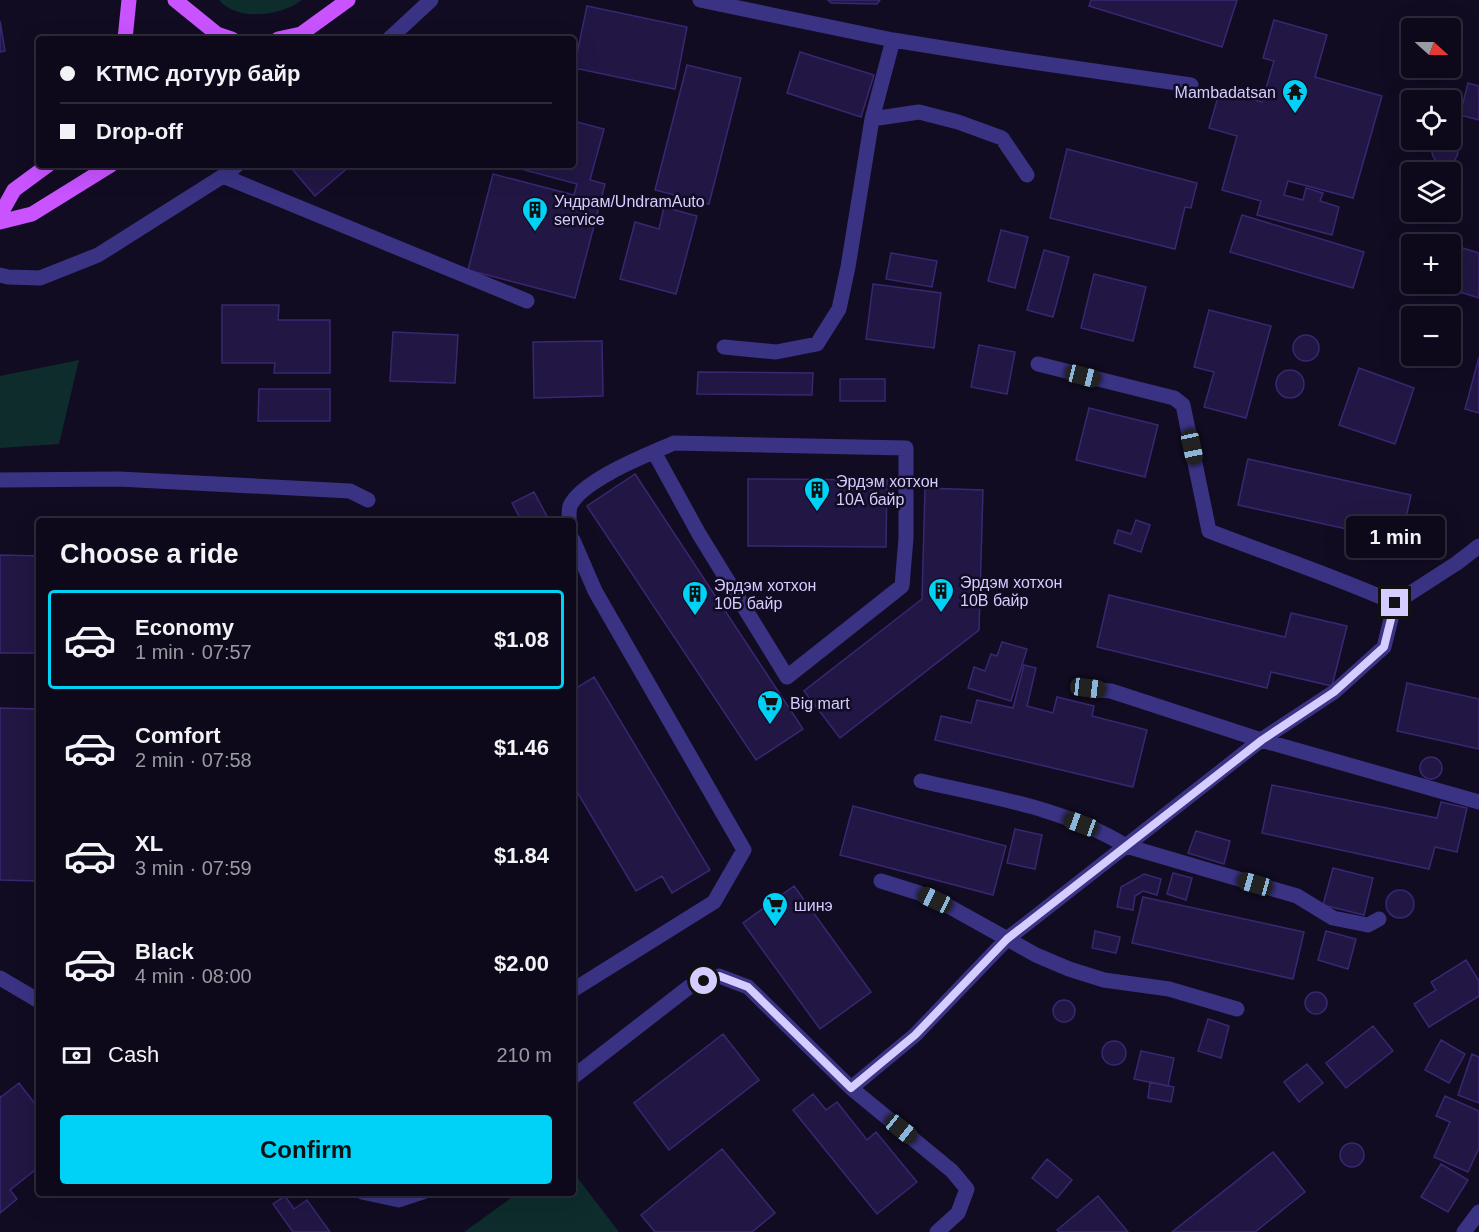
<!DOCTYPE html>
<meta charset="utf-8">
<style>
body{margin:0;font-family:Helvetica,sans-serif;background:#1b1727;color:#f1f3f6;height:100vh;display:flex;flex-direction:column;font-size:22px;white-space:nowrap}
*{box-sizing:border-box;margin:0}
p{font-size:20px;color:#9a9aa2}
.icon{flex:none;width:33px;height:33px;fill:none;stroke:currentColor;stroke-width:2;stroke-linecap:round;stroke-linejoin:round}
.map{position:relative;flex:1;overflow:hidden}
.details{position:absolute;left:36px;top:518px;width:540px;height:678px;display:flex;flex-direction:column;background:#0d091a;border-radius:6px;box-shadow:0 6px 24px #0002,0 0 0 2px #2d2a39}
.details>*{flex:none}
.top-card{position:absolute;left:36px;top:36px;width:540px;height:132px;border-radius:6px;box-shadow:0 6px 24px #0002,0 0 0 2px #2d2a39;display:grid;align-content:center;height:132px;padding:0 24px;background:#0d091a}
.needle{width:39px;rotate:111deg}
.buttons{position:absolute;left:1401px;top:18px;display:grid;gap:12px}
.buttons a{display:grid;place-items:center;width:60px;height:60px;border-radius:6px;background:#0d091a;box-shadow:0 6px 24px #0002,0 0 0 2px #2d2a39;font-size:30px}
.end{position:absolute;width:27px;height:27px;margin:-14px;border:8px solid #d5ccff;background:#111;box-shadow:0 0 0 3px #111}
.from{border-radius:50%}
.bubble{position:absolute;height:42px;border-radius:6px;background:#0d091a;box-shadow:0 6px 24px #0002,0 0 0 2px #2d2a39;font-size:20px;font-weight:700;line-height:42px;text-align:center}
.car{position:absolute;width:18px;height:36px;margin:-18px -9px;border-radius:8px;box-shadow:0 0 4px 2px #0007;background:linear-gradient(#222 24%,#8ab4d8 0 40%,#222 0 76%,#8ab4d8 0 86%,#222 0)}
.top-card b{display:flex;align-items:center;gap:21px;height:57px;font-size:22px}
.top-card b+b{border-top:2px solid #2d2a39}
.top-card i{width:15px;height:15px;background:#f1f3f6}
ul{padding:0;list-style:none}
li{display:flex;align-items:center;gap:18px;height:99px;margin:0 12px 9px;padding:0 12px;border:3px solid transparent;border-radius:6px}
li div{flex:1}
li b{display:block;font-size:22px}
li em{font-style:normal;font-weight:700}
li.active{border-color:#00d2f7}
li>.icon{width:54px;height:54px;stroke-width:1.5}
h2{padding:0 24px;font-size:27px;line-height:72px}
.pay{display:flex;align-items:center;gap:15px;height:66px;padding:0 24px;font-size:22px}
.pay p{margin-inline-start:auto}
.primary-button{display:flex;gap:12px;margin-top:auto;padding:12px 24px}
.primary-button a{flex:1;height:69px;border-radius:6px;background:#00d2f7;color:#111;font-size:24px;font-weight:700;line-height:69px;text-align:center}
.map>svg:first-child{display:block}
</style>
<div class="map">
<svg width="1479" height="1232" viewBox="0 0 1479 1232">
<rect width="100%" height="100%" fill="#110c22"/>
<!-- green -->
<path fill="#0e2c2c" d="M 219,0 L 302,0 C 281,16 238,22 219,0 Z
M 79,360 L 59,444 L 0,448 L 0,376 Z
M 573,1172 L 619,1232 L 464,1232 L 518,1193 L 573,1192 Z"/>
<!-- building -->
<path fill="#221644" stroke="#392772" stroke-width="1.5" d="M 828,0 L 880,0 L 877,4 L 831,3 Z
M 1091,0 L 1237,0 L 1222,47 L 1089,6 Z
M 587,6 L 687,27 L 675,89 L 574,68 Z
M 1274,20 L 1327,35 L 1315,77 L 1382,96 L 1353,198 L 1288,181 L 1284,195 L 1303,200 L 1306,188 L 1323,193 L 1320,201 L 1339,207 L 1332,235 L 1257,215 L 1261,201 L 1222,190 L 1237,136 L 1209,128 L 1220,90 L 1262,102 L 1274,61 L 1263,58 Z
M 0,21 L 5,51 L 0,52 Z
M 800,52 L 874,75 L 861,117 L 787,93 Z
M 687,65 L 741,78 L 709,204 L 655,190 Z
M 1468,83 L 1479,86 L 1479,120 L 1460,115 Z
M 573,121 L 604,129 L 590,180 L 605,184 L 575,298 L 468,270 L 493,174 L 574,195 L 577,184 L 506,165 L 573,165 Z
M1432 151a13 13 0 1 1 26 0a13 13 0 1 1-26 0Z
M 1067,149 L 1197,183 L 1191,208 L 1185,207 L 1175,249 L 1050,218 Z
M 299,165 L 351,165 L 315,196 L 293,170 Z
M 664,207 L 697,216 L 676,294 L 620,279 L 635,222 L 659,229 Z
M 1242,215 L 1364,252 L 1353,288 L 1230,252 Z
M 1001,230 L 1028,237 L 1015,288 L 988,281 Z
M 1434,239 L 1479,253 L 1479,298 L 1434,284 L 1450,284 L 1450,244 L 1433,244 Z
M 1044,250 L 1069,257 L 1053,317 L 1027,310 Z
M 891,253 L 937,261 L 932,287 L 886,279 Z
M 1094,274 L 1146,287 L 1133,341 L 1081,328 Z
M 873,284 L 941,293 L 934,348 L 866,339 Z
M 222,305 L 279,305 L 278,320 L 330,320 L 330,373 L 274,373 L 275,363 L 222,363 Z
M 1209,310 L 1271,326 L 1246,418 L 1204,407 L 1214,372 L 1194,367 Z
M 393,332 L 458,335 L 455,383 L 390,381 Z
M1293 348a13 13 0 1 1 26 0a13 13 0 1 1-26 0Z
M 602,341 L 603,396 L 534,398 L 533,342 Z
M 979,345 L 1015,352 L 1007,394 L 971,387 Z
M 1479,357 L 1479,413 L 1465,409 Z
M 1359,368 L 1414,388 L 1395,444 L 1339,425 Z
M1276 384a14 14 0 1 1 28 0a14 14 0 1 1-28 0Z
M 698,372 L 813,373 L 812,395 L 697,394 Z
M 840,379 L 885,379 L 885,401 L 840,401 Z
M 259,389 L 330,389 L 330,421 L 258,421 Z
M 1089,408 L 1158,425 L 1145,477 L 1076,460 Z
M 1248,459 L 1411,495 L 1401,541 L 1238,505 Z
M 635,474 L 803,729 L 756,760 L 587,506 Z
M 748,479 L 887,480 L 886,547 L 748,546 Z
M 925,488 L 983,490 L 979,630 L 840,738 L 804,691 L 922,599 Z
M 534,492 L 549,520 L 521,520 L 512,503 Z
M 1136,520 L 1150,525 L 1141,552 L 1114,543 L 1118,530 L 1131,534 Z
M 0,555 L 39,556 L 39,653 L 0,653 Z
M 1109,595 L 1285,637 L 1291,613 L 1347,626 L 1332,686 L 1271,672 L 1267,688 L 1097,647 Z
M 1002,642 L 1027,649 L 1011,701 L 968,688 L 974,667 L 985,671 L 991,654 L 997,656 Z
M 1024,665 L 1036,668 L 1027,706 L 1053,713 L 1057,697 L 1094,706 L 1092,716 L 1147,730 L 1133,787 L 935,740 L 941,716 L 971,723 L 977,700 L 1013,708 Z
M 594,677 L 710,870 L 672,893 L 662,876 L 636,891 L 573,785 L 573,690 Z
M 1407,683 L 1479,699 L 1479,749 L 1397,731 Z
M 0,708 L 39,709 L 39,881 L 0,880 Z
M1420 768a11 11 0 1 1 22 0a11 11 0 1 1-22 0Z
M 1272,785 L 1437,818 L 1441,802 L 1467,808 L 1457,852 L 1435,847 L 1429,869 L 1262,833 Z
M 853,806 L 1006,846 L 993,895 L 840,855 Z
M 1015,829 L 1042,835 L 1035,869 L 1007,863 Z
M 1196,831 L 1230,841 L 1224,864 L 1188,853 Z
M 1333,868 L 1373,878 L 1364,915 L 1323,905 Z
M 1173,873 L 1192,878 L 1186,900 L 1167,894 Z
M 1144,874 L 1161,879 L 1157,895 L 1143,891 L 1135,896 L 1133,910 L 1117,907 L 1121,887 Z
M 794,886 L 871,992 L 820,1029 L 743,923 Z
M1386 904a14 14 0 1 1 28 0a14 14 0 1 1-28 0Z
M 1143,897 L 1304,932 L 1293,979 L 1132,943 Z
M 1095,931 L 1120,937 L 1116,953 L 1092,948 Z
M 1326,931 L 1356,939 L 1348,969 L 1318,960 Z
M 1466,960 L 1479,981 L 1479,996 L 1429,1027 L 1414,1004 L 1436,990 L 1431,982 Z
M1305 1003a11 11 0 1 1 22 0a11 11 0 1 1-22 0Z
M1053 1011a11 11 0 1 1 22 0a11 11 0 1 1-22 0Z
M 1208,1019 L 1229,1026 L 1221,1058 L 1198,1051 Z
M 1373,1026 L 1393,1051 L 1346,1088 L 1326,1063 Z
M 723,1034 L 759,1080 L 669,1150 L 634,1103 Z
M 1441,1040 L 1465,1054 L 1449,1083 L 1425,1070 Z
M1102 1053a12 12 0 1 1 24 0a12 12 0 1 1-24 0Z
M 1141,1051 L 1174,1058 L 1168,1086 L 1134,1079 Z
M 1472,1054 L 1479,1057 L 1479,1103 L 1458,1095 Z
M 1307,1064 L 1323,1083 L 1299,1102 L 1284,1082 Z
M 1150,1082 L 1174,1087 L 1171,1102 L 1148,1098 Z
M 19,1083 L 39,1109 L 39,1167 L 10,1190 L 17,1199 L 0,1213 L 0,1096 L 1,1097 Z
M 813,1094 L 826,1110 L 837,1102 L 867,1140 L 876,1132 L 917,1182 L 877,1214 L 793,1110 Z
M 1445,1096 L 1479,1111 L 1479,1148 L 1468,1172 L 1434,1157 L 1450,1122 L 1436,1116 Z
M1340 1155a12 12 0 1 1 24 0a12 12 0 1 1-24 0Z
M 722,1149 L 775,1213 L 752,1232 L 655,1232 L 641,1215 Z
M 1273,1152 L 1305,1192 L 1255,1232 L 1172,1232 Z
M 1047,1159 L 1072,1180 L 1057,1198 L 1032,1178 Z
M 1441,1164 L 1468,1180 L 1448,1212 L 1421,1197 Z
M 285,1196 L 294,1209 L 307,1200 L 330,1232 L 293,1232 L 273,1204 Z
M 1098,1196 L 1128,1232 L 1059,1232 L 1057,1230 Z"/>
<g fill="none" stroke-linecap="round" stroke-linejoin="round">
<!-- minor -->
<path stroke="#3a3384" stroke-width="15" d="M 700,0 L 893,40 L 1005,58 L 1191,85
M 389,39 L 431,0
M 893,40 L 872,119 L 919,112 L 958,122 L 1002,138 L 1027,175
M 223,176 L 527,301
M 0,275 L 8,277 L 40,278 L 98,255 L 223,176 L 237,165
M 724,347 L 776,352 L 817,344 L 839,309 L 848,267 L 872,119
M 1038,364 L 1174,398 L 1183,405 L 1209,531 C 1271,555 1334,576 1395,603
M 0,480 L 119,479 L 350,491 L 368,500
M 569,520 C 569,516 569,510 570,506 C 582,480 647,455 674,443 L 906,448 L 906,538 L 902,586 L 787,677 L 699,534 L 654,452
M 573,540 L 595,591 L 744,850 L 714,902 L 573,990
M 1088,689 L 1111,691 L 1261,740 L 1479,802
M 921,781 C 990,797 1065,808 1126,846 L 1297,896 L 1333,918 L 1368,925 L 1379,919
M 881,881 L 919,893 L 950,907 L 1036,955 L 1069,969 L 1104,980 L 1169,989 L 1237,1009
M 0,978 L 39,1001
M 573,1077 L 689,987 L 719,976 L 748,987 L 851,1088 L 952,1171 L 967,1189 L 958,1213 L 937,1232
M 851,1088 L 915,1035 L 1007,939 L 1261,740 L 1334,692 L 1384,647 L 1395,603 L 1457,563 L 1479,546
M 362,1192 L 399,1200 L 423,1192
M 1464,1232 L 1479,1212"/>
<!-- primary -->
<path stroke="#c853ff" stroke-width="15" d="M 175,0 L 217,34 L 232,39
M 125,39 L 129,0
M 278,39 L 301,34 L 348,0
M 0,215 L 14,190 L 48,165
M 0,222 L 32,214 L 111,165"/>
</g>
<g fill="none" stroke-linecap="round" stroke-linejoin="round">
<!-- route -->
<path stroke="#d5ccff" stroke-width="8" d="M 704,981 L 719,976 L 748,987 L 851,1088 L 915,1035 L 1007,939 L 1262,740 L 1334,692 L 1384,647 L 1395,603"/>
</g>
<!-- icons -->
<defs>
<symbol id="temple-pin" viewBox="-11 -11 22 30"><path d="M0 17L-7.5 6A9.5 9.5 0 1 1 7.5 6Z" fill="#00d2f7" stroke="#110c22"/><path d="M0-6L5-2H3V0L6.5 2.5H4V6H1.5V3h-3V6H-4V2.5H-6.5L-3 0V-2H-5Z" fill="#111"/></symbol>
<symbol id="building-pin" viewBox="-11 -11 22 30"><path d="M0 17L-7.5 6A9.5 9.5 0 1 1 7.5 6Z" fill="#00d2f7" stroke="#110c22"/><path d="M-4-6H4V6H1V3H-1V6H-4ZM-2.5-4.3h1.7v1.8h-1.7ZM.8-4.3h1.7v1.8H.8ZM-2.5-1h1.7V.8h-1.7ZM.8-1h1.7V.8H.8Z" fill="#111"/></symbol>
<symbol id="supermarket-pin" viewBox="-11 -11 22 30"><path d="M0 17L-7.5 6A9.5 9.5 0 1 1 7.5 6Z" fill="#00d2f7" stroke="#110c22"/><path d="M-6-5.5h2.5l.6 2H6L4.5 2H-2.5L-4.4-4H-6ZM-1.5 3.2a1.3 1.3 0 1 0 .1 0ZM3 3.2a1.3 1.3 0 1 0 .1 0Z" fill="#111"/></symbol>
</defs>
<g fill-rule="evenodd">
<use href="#temple-pin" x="1280" y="77" width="30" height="40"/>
<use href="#building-pin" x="520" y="195" width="30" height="40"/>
<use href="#building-pin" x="802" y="475" width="30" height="40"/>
<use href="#building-pin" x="926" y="576" width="30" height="40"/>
<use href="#building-pin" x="680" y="579" width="30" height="40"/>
<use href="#supermarket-pin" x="755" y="688" width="30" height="40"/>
<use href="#supermarket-pin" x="760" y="890" width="30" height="40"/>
</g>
<g text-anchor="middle" stroke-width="5" stroke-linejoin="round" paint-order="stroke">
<!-- poi labels -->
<g font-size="16" fill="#d5ccff" stroke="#110c22" text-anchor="start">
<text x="1276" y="98" text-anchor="end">Mambadatsan</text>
<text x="554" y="207">Ундрам/UndramAuto<tspan x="554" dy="18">service</tspan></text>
<text x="836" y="487">Эрдэм хотхон<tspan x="836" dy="18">10А байр</tspan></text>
<text x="960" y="588">Эрдэм хотхон<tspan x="960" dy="18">10В байр</tspan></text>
<text x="714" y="591">Эрдэм хотхон<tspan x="714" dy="18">10Б байр</tspan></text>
<text x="790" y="709">Big mart</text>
<text x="794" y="911">шинэ</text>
</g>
</g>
</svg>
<div class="buttons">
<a><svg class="needle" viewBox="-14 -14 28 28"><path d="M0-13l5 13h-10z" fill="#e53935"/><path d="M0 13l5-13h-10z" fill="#9a9aa2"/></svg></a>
<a><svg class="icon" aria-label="locate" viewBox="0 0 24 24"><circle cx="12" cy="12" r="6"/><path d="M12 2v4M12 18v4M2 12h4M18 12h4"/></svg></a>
<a><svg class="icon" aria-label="layers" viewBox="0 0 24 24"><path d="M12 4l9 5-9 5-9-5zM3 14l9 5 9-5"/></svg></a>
<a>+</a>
<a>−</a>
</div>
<i class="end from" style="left:704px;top:981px"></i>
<i class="end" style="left:1395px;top:603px"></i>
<div class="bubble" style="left:1346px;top:516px;width:99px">1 min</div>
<i class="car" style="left:1083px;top:376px;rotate:104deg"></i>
<i class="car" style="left:1192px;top:447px;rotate:168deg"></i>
<i class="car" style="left:1088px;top:688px;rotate:97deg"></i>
<i class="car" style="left:1081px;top:824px;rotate:290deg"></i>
<i class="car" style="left:1255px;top:884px;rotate:286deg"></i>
<i class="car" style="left:935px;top:900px;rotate:295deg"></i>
<i class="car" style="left:901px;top:1129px;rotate:129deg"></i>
<div class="top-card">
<b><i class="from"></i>KTMC дотуур байр</b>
<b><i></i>Drop-off</b>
</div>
<section class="details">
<h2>Choose a ride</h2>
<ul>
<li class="active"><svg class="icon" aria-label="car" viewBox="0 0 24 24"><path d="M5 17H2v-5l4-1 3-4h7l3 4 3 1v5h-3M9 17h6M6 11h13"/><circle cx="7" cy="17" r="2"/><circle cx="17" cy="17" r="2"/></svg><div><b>Economy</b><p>1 min · 07:57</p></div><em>$1.08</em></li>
<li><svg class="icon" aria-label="car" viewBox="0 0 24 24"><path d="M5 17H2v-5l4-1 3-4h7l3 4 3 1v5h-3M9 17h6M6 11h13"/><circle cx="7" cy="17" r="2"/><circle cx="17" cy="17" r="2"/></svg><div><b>Comfort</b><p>2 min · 07:58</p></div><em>$1.46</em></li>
<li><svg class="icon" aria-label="car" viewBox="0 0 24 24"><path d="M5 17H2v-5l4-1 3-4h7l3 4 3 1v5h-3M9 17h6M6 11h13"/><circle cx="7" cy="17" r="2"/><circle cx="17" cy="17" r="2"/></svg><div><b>XL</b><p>3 min · 07:59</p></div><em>$1.84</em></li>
<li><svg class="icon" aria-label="car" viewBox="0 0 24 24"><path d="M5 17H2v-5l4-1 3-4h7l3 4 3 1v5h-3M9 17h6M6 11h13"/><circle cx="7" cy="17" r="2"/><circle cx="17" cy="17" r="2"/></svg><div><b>Black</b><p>4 min · 08:00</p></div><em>$2.00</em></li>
</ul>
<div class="pay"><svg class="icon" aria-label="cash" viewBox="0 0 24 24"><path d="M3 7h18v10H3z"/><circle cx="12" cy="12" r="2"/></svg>Cash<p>210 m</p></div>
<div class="primary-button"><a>Confirm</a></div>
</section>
</div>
